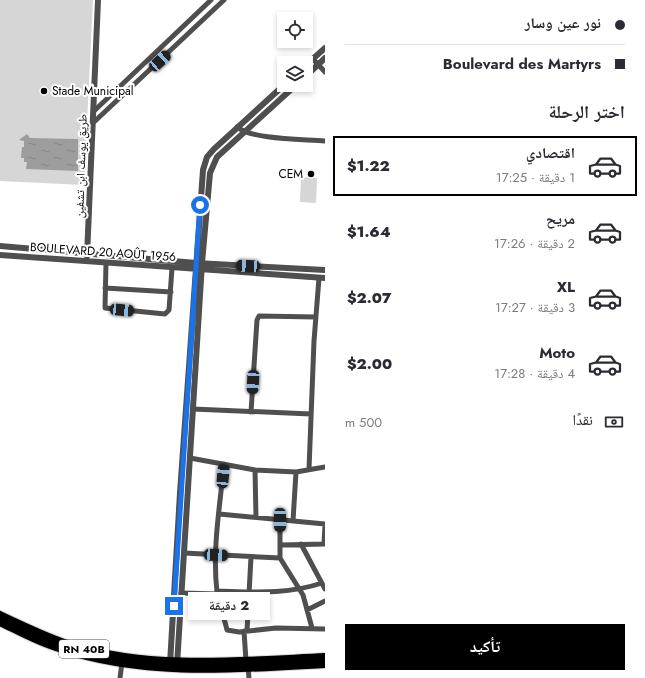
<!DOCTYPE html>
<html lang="ar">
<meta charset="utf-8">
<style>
body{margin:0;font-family:Jost,"Noto Naskh Arabic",sans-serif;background:#f7f7f7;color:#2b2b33;direction:rtl;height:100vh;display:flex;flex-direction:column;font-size:15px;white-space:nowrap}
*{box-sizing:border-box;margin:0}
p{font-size:13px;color:#7c7c81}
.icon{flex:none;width:22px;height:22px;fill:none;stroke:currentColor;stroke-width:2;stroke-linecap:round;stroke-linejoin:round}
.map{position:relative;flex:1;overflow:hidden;direction:ltr}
.drawer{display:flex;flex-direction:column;background:#fff;width:320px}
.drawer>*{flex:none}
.hud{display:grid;align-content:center;height:88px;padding:0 20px;background:#fff}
.controls{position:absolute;left:277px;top:12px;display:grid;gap:8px}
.controls a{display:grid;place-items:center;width:36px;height:36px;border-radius:0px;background:#fff;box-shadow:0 2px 6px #0003;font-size:20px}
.end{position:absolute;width:18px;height:18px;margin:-9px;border:5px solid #1a73e8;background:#fff;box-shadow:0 0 0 2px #fff}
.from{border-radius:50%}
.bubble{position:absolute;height:28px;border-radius:0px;background:#fff;box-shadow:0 2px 6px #0003;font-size:13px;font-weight:800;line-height:28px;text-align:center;direction:rtl}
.car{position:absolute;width:12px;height:24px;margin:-12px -6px;border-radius:5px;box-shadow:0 0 3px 1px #0007;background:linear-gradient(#222 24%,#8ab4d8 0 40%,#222 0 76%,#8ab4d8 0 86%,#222 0)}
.hud b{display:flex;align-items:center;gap:14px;height:38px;font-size:15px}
.hud b+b{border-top:1px solid #e1e1e2}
.hud i{width:10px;height:10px;background:#2b2b33}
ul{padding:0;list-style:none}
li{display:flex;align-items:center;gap:12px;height:60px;margin:0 8px 6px;padding:0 12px;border:2px solid transparent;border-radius:0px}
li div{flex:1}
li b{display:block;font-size:15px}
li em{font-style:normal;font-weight:800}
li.on{border-color:#000}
li>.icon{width:36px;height:36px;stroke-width:1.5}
h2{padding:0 20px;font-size:18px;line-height:48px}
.pay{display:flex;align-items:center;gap:10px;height:44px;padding:0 20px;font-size:15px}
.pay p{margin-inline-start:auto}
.action{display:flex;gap:8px;margin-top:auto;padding:8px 20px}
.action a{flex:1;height:46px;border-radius:0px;background:#000;color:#fff;font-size:16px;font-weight:800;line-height:46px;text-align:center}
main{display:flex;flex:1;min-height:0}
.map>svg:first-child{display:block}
</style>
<main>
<section class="drawer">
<div class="hud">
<b><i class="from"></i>نور عين وسار</b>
<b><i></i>Boulevard des Martyrs</b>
</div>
<h2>اختر الرحلة</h2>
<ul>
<li class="on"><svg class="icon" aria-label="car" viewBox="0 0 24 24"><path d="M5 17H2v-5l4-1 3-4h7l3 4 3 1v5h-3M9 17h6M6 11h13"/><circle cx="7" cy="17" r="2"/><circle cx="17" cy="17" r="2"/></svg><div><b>اقتصادي</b><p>1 دقيقة · 17:25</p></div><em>$1.22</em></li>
<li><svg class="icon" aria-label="car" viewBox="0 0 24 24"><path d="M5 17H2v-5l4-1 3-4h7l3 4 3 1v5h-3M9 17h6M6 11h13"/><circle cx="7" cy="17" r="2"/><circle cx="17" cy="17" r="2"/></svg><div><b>مريح</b><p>2 دقيقة · 17:26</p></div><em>$1.64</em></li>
<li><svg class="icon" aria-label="car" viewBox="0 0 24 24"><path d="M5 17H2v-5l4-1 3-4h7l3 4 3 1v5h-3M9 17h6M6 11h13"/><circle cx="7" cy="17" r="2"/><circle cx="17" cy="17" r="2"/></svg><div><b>XL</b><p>3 دقيقة · 17:27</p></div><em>$2.07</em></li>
<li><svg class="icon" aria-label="car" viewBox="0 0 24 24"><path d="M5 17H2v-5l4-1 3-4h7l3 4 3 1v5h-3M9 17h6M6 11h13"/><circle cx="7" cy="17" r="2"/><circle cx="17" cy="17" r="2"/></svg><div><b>Moto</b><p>4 دقيقة · 17:28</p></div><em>$2.00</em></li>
</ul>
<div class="pay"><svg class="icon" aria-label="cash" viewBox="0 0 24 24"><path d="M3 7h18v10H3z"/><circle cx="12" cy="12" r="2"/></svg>نقدًا<p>500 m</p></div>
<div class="action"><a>تأكيد</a></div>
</section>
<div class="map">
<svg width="325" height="678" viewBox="0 0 325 678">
<defs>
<pattern id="water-ripples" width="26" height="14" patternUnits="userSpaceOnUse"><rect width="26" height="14" fill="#9d9d9d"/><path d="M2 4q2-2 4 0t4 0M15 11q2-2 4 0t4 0" fill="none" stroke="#858585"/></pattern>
</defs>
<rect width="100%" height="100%" fill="#fff"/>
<!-- pitch -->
<path fill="#d6d6d6" d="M 0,0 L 93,0 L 84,185 L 0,181 Z
M 301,177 L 317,178 L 316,203 L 300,202 Z"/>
<!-- water -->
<path fill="url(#water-ripples)" d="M 27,134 L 30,138 L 78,139 L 78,171 L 26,169 L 27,162 L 24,162 L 24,158 L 21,158 L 22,147 L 24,147 L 24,141 L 19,140 Z"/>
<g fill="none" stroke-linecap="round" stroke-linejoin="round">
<defs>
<path id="primary" d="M 0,615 C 23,626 46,637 70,645 C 152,670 241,661 325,657
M 0,622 C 19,631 38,642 59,648 C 144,677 237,669 325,664"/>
</defs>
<!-- primary casing -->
<use href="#primary" stroke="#dbdbdb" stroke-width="10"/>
<!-- minor -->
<path stroke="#4f4f4f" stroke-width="5" d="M 313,59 L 325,72
M 94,111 L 211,0
M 94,122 L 224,0
M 237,127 C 253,140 303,139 325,141
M 106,263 L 105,308 L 165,314 L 169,310 L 172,268
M 105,288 L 171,292
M 193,409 L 311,414
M 251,412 L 257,320 L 259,316 L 316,317
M 190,458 L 255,470 L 296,472 L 325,467
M 224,464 C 220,506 212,549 217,592 C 219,605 224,617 227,630 L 239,632 L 276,628 L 325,629
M 309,469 L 314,341 L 319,278
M 255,470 L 256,517
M 219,514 L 325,524
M 280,520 L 280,558 L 303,595 L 312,628
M 293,521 L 296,472
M 301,544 L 325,589
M 324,544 L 325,525
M 281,545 L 325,544
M 184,553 L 280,558
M 217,591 C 254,592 286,595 322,583
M 181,593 L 217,594
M 307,610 L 325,601
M 244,631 L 246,661
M 247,631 L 251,557
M 248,667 L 249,678
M 120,678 L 122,662"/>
<!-- tertiary -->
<path stroke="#4f4f4f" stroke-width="6" d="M 306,65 L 325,48
M 306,76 L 325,58
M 0,246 L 196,263 L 325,270
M 0,255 L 325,278
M 87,256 L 98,0
M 170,664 L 180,493 L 203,170 L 207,157 L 214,149 L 284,85
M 177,665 L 202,263 L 210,173 L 217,157 L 296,85"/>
<!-- primary -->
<use href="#primary" stroke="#000" stroke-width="8"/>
</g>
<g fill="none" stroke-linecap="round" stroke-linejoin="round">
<!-- route -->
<path stroke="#1a73e8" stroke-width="5" d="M 174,606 L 200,205"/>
</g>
<!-- markers -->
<g fill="#000" stroke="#fff" stroke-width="1.5">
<circle cx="44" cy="91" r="4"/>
<circle cx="311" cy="174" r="4"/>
</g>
<g text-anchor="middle" stroke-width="4" stroke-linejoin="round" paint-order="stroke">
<!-- shield labels -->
<rect fill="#fff" stroke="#4c4c4c" stroke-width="1" x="59" y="640" width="50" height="18" rx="3"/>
<g font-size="11" font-weight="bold" fill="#000">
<text x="84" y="653">RN 40B</text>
</g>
<!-- poi labels -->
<g font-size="12" fill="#000" stroke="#fff" text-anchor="start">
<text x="52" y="95">Stade Municipal</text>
<text x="303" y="178" text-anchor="end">CEM</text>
</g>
<!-- street labels -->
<g font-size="12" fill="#000" stroke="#fff">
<text transform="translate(81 166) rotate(-88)" y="4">طريق يوسف ابن تشفين</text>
<text transform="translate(103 252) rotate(4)" y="4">BOULEVARD 20 AOÛT 1956</text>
</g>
</g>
</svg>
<div class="controls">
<a><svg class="icon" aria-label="locate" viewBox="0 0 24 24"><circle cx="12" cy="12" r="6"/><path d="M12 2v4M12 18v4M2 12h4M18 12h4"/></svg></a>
<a><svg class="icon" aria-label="layers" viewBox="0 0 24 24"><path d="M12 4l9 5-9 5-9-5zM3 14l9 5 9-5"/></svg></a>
</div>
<i class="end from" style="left:200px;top:205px"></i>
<i class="end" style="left:174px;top:606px"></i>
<div class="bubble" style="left:188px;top:592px;width:82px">2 دقيقة</div>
<i class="car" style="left:160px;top:61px;rotate:48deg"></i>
<i class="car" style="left:248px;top:266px;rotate:273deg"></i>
<i class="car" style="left:122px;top:310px;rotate:95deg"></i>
<i class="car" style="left:253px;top:382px;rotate:183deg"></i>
<i class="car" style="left:223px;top:476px;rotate:5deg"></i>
<i class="car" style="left:280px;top:520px;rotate:180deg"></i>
<i class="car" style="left:216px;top:555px;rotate:93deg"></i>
</div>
</main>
